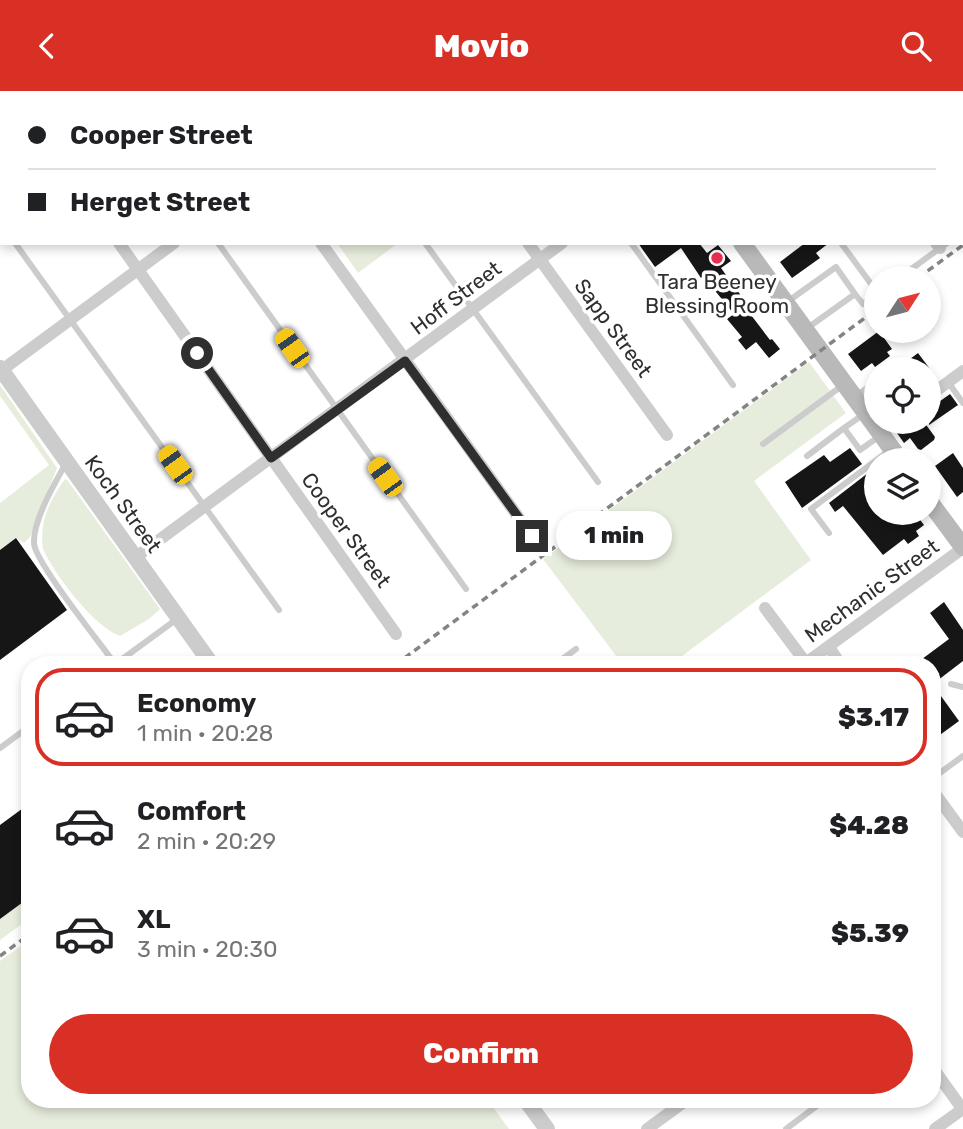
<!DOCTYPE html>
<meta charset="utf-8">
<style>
body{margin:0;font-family:Rubik,sans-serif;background:#f2f2f2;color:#202124;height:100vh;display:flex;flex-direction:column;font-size:26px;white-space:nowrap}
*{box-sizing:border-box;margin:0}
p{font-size:23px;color:#757577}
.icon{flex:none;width:38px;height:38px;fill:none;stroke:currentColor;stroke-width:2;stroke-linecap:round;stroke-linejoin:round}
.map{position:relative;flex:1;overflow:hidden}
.drawer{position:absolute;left:21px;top:565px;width:920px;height:452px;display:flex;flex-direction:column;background:#fff;border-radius:28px;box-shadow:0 4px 10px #0003}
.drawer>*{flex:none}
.hud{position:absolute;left:0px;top:0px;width:964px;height:154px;box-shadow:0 4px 10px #0003;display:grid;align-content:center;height:154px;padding:0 28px;background:#fff}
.needle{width:46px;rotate:54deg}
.buttons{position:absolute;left:864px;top:175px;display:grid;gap:14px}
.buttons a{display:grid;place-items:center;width:77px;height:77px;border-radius:50%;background:#fff;box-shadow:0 4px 10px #0003;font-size:35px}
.end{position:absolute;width:32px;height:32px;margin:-16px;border:9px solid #2f2f2f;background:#fff;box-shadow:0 0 0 4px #fff}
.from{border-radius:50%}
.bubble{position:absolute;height:49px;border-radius:24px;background:#fff;box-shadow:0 4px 10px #0003;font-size:23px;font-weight:800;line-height:49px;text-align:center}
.car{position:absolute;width:21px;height:42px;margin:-21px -10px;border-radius:9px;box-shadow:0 0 5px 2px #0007;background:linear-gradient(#f5c518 24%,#345 0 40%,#f5c518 0 76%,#345 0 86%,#f5c518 0)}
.hud b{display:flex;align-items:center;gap:24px;height:66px;font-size:26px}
.hud b+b{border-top:2px solid #e0e0e0}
.hud i{width:18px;height:18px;background:#202124}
ul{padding:12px 0 0;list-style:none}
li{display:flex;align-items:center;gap:21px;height:98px;margin:0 14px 10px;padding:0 14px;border:4px solid transparent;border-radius:28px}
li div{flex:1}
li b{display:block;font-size:26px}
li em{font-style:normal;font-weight:800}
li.selected{border-color:#d93025}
li>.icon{width:63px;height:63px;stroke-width:1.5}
.button{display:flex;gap:14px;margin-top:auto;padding:14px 28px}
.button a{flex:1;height:80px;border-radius:42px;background:#d93025;color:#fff;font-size:28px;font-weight:800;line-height:80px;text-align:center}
header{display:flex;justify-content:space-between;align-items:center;height:91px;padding:0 28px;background:#d93025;color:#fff;font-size:32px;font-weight:800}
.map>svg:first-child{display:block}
</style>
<header><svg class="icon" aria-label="back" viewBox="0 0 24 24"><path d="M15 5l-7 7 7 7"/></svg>Movio<svg class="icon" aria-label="search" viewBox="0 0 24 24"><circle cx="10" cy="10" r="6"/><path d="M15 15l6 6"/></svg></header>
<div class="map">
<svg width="963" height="1038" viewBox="0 0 963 1038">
<rect width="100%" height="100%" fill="#fff"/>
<!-- green -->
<path fill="#e7eddd" d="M 337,152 L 398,152 L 358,182 Z
M 809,271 L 846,322 L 754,390 L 811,469 L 670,574 L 623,574 L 543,468 Z
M 0,294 L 57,377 L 30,446 L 24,452 L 16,447 L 0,459 L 0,412 L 49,374 L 0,305 Z
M 65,388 L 68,390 L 160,518 L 149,528 L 120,545 C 93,535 55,484 43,458 C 39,431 49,410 65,388 Z
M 30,806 L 30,827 L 0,849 L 0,828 Z
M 30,848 L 30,1008 L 487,1008 L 509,1038 L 0,1038 L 0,870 Z"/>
<!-- building -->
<path fill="#161616" d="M 638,152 L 699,152 L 707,162 L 718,154 L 731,170 L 721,177 L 742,206 L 740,208 L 751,224 L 770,249 L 772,248 L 780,258 L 769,267 L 756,251 L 746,259 L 738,249 L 742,246 L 727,228 L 734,223 L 703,185 L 701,187 L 681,157 L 655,176 Z
M 805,152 L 829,152 L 816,162 L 820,167 L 792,187 L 780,171 Z
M 879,240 L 892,258 L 887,261 L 890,265 L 875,276 L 872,272 L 861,280 L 848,263 Z
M 918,262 L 930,278 L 912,278 L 906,271 Z
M 950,303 L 958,314 L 929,334 L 929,318 Z
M 912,331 L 924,331 L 935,346 L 934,349 L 921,359 L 918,358 L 910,347 L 904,352 L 897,342 Z
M 850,357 L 862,373 L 802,417 L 785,391 L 824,364 L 830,371 Z
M 953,362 L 963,377 L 963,401 L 957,406 L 935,375 Z
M 868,382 L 874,391 L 870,394 L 877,403 L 877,422 L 915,422 L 924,434 L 916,440 L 919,445 L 908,453 L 904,448 L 883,464 L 843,415 L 835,421 L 829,412 Z
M 16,447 L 67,519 L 0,569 L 0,459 Z
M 944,511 L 963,539 L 963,570 L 933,593 L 933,574 L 914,574 L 949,548 L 930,522 Z
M 933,594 L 959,630 L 933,649 Z
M 30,712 L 30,806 L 0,828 L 0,734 Z"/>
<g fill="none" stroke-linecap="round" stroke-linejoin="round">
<!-- service -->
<path stroke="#ccc" stroke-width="6" d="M 110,0 L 111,2
M 309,0 L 311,2
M 520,0 L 522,2
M 663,0 L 665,2
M 731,0 L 732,2
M 924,0 L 926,2
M 962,52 L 963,53
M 0,131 L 2,133
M 962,141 L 963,140
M 15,152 L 279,519
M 218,152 L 466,498
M 425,152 L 598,391
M 631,152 L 733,294
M 841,152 L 877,201
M 899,187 L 947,152
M 855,203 L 863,213 L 877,203
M 787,211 L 836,176 L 855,203 L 806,238
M 892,278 L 896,278
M 948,291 L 963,312
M 856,305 L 877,290
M 877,314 L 844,337 L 860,359 L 881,344
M 763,353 L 843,294
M 807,365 L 844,337
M 66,372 C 55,392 33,429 34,452 C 34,470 101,553 115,573
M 829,442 L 811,418 L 890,359
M 114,574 L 177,528
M 554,574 L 576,558
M 951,593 L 963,596
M 0,657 L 30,635
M 933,687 L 963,665
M 786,1038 L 826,1008"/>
<!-- minor -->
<path stroke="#ccc" stroke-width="12" d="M 9,0 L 11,2
M 212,0 L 213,2
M 418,0 L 419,2
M 826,0 L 827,2
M 375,2 L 377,0
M 119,152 L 396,543
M 321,152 L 532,445
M 528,152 L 667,344
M 936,152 L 940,157
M 2,279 L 174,152
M 929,305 L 963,280
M 880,342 L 894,331
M 136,466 L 562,152
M 765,517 L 806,572
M 829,556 L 841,574
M 803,574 L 963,457
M 933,700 L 963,741
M 933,977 L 963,1019
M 647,1038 L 688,1008
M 935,1038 L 963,1018"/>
<!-- tertiary -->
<path stroke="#ccc" stroke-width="16" d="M 0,277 L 212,574
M 525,1008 L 547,1038"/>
<!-- secondary -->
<path stroke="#b9b9b9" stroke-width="18" d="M 631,0 L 633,2
M 742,152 L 900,369
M 929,410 L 963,456"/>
<!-- rail -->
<path stroke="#848484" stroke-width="3.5" stroke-dasharray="7 5" stroke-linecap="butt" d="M 918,187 L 963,154
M 395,574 L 877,218
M 0,865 L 30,843"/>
</g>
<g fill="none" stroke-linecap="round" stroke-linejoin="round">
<!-- route -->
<path stroke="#2f2f2f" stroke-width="9" d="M 197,262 L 271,367 L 405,270 L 532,445"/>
</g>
<!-- markers -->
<circle fill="#ea2d52" stroke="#fff" stroke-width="2.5" cx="717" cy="167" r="7"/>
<g text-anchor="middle" stroke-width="7" stroke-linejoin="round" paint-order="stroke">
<!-- poi labels -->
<g font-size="21" fill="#2f2f2f" stroke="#fff">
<text x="717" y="198">Tara Beeney<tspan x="717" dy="24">Blessing Room</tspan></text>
</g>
<!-- street labels -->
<g font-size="21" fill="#2f2f2f" stroke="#fff">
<text transform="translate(456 207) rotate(-37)" y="7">Hoff Street</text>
<text transform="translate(613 237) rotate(54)" y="7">Sapp Street</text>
<text transform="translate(123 413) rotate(54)" y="7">Koch Street</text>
<text transform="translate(346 439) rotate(54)" y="7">Cooper Street</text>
<text transform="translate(872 500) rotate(-36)" y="7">Mechanic Street</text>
</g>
</g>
</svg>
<div class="buttons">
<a><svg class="needle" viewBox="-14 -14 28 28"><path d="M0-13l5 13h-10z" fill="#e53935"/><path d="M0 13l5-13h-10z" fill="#757577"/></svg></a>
<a><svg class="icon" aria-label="locate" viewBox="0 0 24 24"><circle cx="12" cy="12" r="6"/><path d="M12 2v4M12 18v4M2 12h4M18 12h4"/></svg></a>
<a><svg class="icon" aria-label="layers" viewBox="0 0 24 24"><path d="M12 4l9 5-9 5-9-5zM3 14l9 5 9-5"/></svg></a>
</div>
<i class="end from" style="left:197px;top:262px"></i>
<i class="end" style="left:532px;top:445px"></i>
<div class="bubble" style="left:556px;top:420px;width:116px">1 min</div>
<i class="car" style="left:292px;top:257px;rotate:325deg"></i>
<i class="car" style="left:175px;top:374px;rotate:324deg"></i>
<i class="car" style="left:385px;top:386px;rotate:324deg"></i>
<div class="hud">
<b><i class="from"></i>Cooper Street</b>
<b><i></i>Herget Street</b>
</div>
<section class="drawer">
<ul>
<li class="selected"><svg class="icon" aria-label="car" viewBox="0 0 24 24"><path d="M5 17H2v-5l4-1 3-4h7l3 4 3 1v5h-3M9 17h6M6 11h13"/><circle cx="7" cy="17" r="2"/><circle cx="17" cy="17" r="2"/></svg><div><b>Economy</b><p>1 min · 20:28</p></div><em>$3.17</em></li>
<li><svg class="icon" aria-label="car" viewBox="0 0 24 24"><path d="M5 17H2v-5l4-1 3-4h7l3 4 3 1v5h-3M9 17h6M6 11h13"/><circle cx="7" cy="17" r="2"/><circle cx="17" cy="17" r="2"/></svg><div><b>Comfort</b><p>2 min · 20:29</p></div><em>$4.28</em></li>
<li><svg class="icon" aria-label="car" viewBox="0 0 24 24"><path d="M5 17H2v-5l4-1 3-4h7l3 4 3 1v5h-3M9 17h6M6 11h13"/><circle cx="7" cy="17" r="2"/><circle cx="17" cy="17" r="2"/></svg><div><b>XL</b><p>3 min · 20:30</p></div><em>$5.39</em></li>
</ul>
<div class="button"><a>Confirm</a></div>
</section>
</div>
